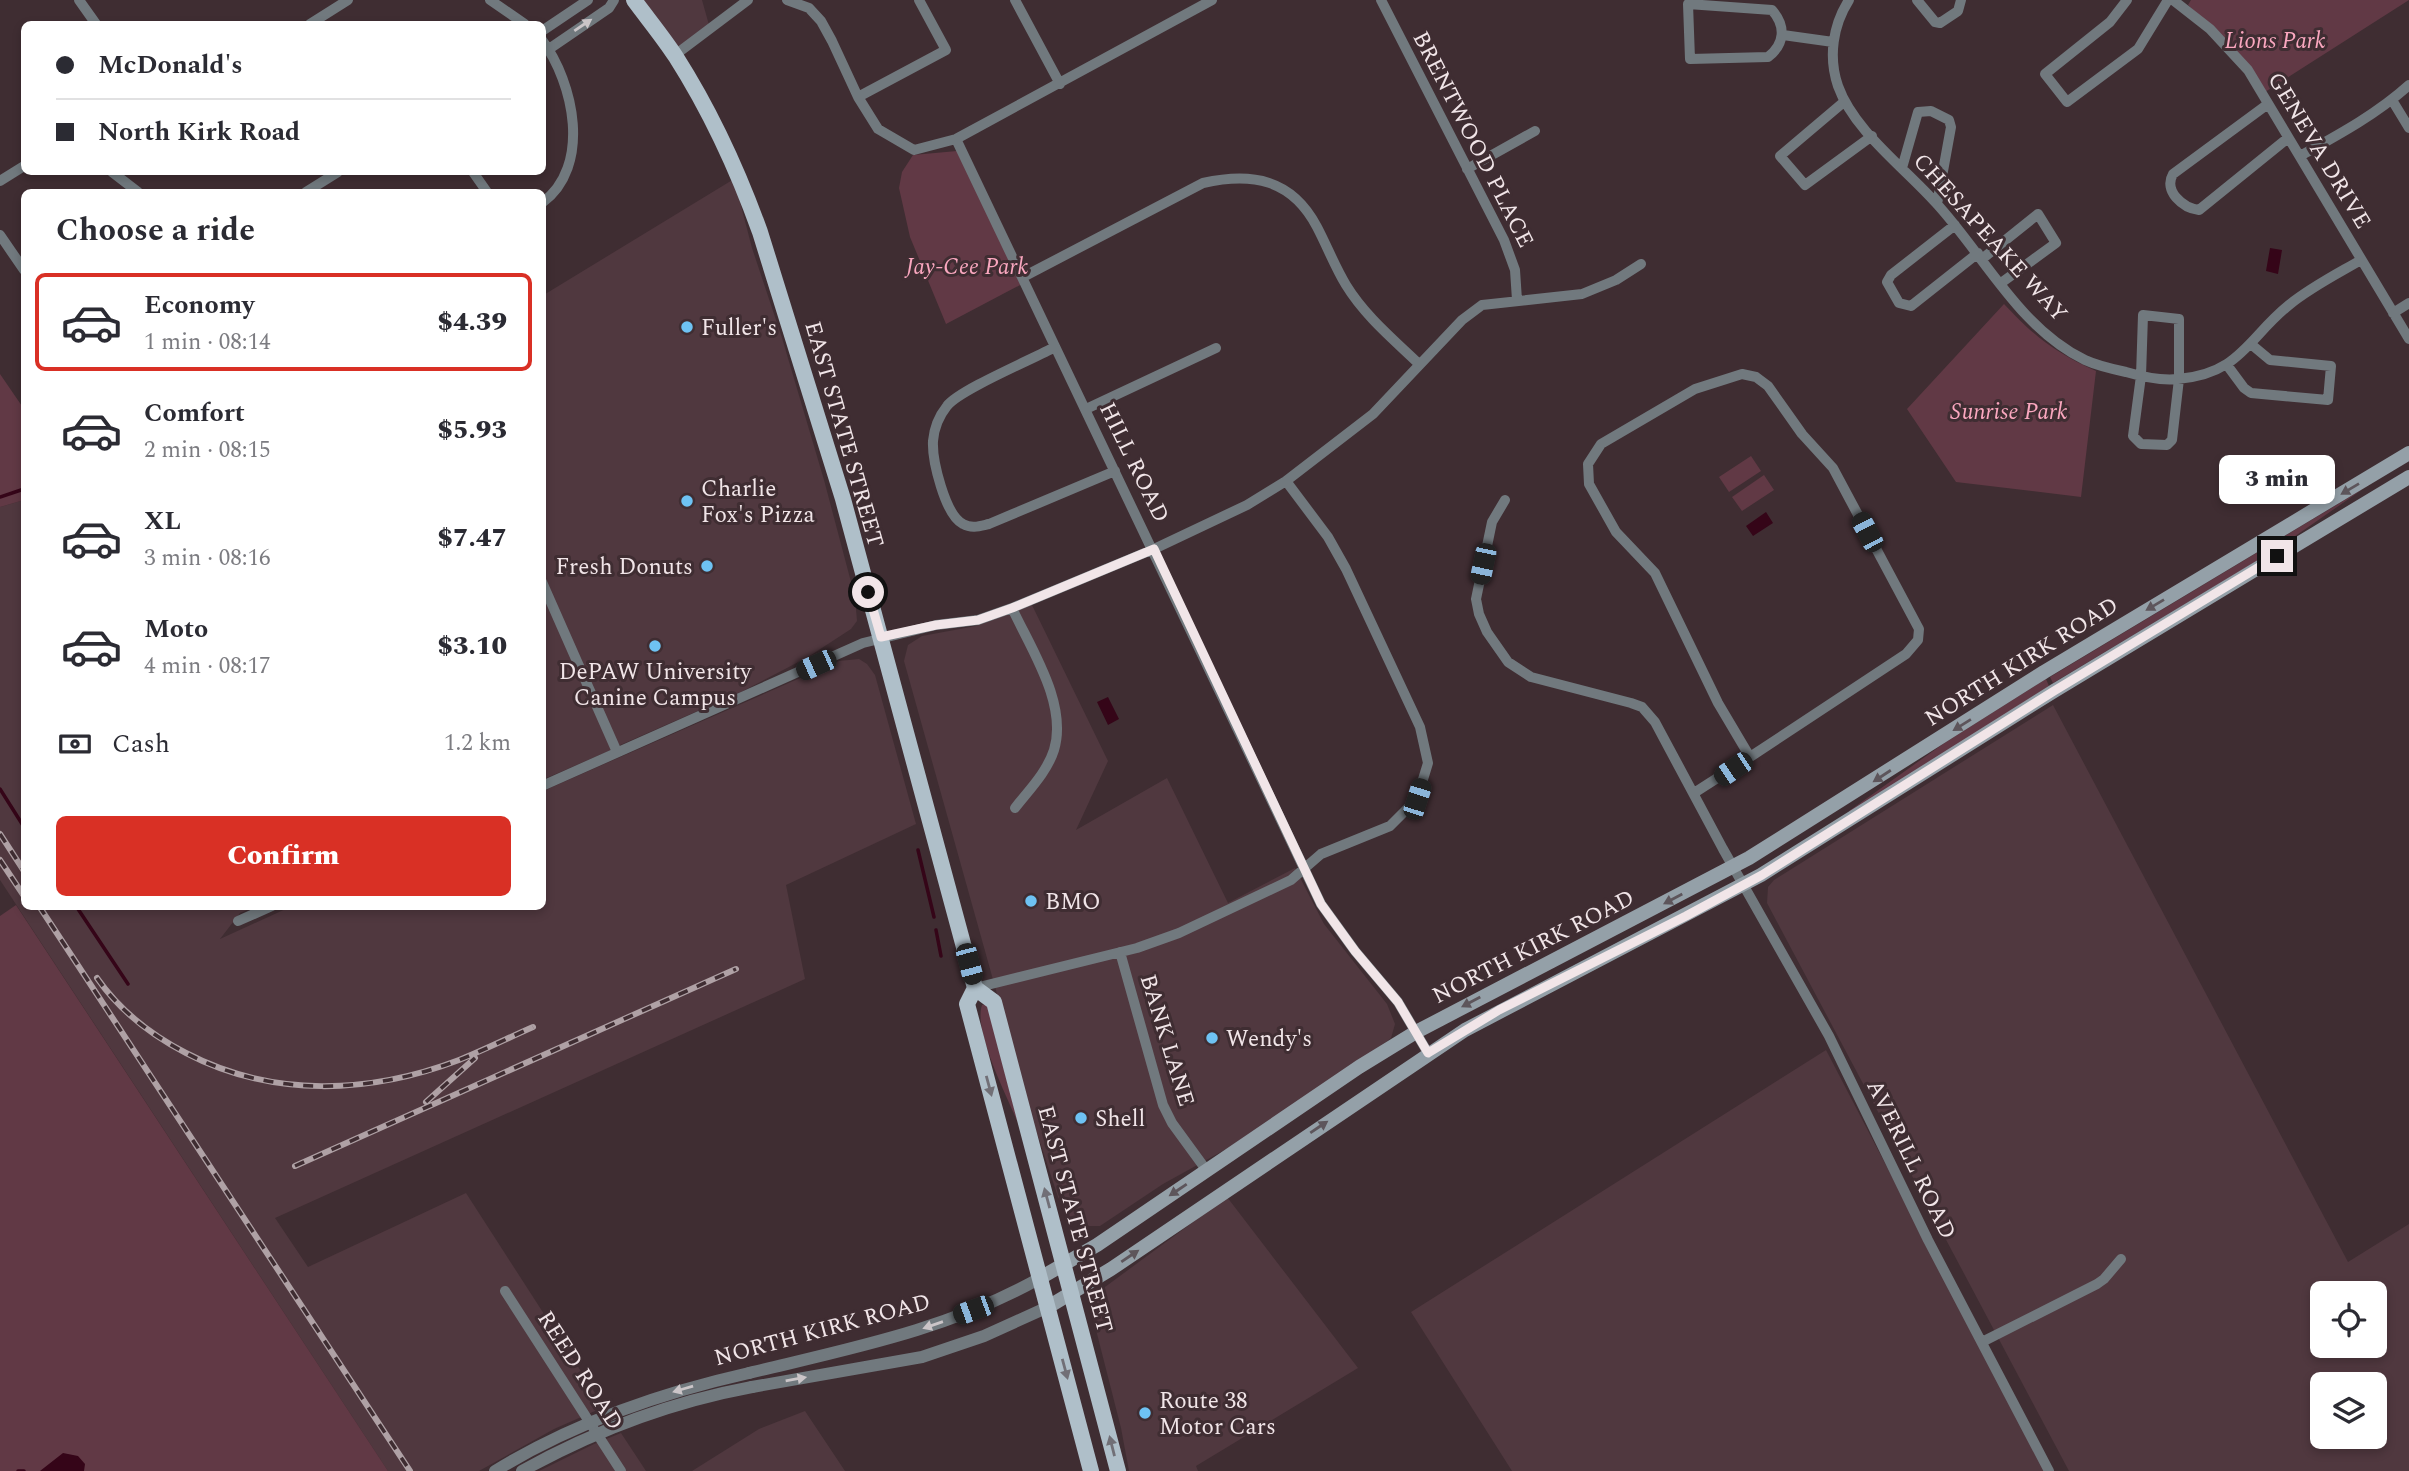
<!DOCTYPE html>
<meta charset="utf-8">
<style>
body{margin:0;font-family:Spectral,serif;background:#f2f2f3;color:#2b2b33;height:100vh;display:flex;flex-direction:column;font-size:26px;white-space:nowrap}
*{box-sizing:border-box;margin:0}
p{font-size:23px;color:#7c7c81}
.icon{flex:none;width:38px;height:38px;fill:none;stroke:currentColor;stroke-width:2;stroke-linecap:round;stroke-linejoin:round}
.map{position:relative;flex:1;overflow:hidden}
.side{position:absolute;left:21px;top:189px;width:525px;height:721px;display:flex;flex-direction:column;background:#fff;border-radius:10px;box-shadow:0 4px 10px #0003}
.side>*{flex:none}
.hud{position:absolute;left:21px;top:21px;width:525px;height:154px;border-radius:10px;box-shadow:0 4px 10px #0003;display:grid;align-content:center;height:154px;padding:0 35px;background:#fff}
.tools{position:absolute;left:2310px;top:1281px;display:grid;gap:14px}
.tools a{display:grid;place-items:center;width:77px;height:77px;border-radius:10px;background:#fff;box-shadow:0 4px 10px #0003;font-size:35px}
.end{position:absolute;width:32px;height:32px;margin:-16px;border:9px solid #f1e5e8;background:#111;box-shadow:0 0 0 4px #111}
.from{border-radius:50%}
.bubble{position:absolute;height:49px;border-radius:10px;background:#fff;box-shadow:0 4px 10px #0003;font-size:23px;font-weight:800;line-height:49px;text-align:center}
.car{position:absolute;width:21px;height:42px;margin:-21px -10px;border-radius:9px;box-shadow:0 0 5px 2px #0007;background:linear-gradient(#222 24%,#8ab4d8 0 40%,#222 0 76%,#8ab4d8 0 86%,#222 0)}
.hud b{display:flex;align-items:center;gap:24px;height:66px;font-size:26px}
.hud b+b{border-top:2px solid #e1e1e2}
.hud i{width:18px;height:18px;background:#2b2b33}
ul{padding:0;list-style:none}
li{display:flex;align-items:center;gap:21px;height:98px;margin:0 14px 10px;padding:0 21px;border:4px solid transparent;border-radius:10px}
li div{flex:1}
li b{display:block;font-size:26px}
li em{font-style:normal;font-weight:800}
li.current{border-color:#d93025}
li>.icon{width:63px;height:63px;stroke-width:1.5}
h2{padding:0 35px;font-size:32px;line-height:84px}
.pay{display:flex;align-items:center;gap:18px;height:77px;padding:0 35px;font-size:26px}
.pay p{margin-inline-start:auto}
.action{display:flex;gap:14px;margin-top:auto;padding:14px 35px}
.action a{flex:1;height:80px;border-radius:10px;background:#d93025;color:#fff;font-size:28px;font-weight:800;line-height:80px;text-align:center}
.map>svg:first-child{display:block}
</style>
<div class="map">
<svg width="2409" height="1471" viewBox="0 0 2409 1471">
<rect width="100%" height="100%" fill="#3f2d32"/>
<!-- built -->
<path fill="#50383f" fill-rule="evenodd" d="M 641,0 L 702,0 L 709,25 L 677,48 Z
M 734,179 L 752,248 L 782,338 L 824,480 L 855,597 L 857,621 L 851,629 L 808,657 L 743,691 L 618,746 L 543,580 L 542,296 Z
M 24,500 L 24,906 L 254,907 L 240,913 L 220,939 L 290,907 L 542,906 L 543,791 L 839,661 L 859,659 L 867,664 L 875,675 L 916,824 L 786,885 L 805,979 L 275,1218 L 308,1267 L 466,1193 L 604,1407 L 554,1429 L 479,1471 L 388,1471 L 0,880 L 0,507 Z
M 542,586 L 611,750 L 542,780 Z
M 1031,603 L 1108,761 L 1076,830 L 1167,778 L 1228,903 L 1295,868 L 1324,924 L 1387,1004 L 1395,1024 L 1391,1038 L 1386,1042 L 1228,1148 L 1163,1184 L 1100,1226 L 1089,1226 L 1069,1217 L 1058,1197 L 1030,1112 L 904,661 L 908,645 L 922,636 L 976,626 Z
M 2053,705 L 2348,1262 L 2409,1224 L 2409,1471 L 2069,1471 L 1767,903 L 1768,887 L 1774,880 ZM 2322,1293 L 2375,1293 L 2375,1346 L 2322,1346 ZM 2322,1384 L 2375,1384 L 2375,1437 L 2322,1437 Z
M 1826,1050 L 2045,1471 L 1512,1471 L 1411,1312 Z
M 1227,1197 L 1358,1368 L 1196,1466 L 1198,1471 L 1129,1471 L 1121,1428 L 1093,1318 L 1095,1302 L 1105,1287 Z
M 805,1411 L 845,1471 L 692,1471 L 759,1429 Z
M 621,1433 L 646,1471 L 539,1471 L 594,1444 Z"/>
<!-- green -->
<path fill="#613945" d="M 2191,0 L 2409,0 L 2265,92 L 2235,50 L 2188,5 Z
M 957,151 L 1022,284 L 946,324 L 910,237 L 899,188 L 902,172 L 913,155 Z
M 2004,304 C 2035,337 2054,352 2096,371 L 2081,497 L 1956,482 L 1907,409 Z
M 0,374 L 24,409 L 24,500 L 0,507 Z
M 1751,456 L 1761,471 L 1729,492 L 1719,477 Z
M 1764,475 L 1774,490 L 1742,511 L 1732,497 Z
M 2363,489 L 2275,550 L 2053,683 L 2050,677 Z
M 2046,679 L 2049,686 L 1850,813 L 1849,811 L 1943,744 Z
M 16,905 L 388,1471 L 0,1471 L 0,916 Z
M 987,1004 L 1018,1123 C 1007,1096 973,1031 982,1005 Z"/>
<!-- water -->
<path fill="#350518" d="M 2270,248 L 2282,250 L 2278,274 L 2266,271 Z
M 1766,512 L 1773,523 L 1753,536 L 1746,526 Z
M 1108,697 L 1119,719 L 1108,725 L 1097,702 Z
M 63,1453 L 78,1456 L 85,1464 L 84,1471 L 40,1471 Z"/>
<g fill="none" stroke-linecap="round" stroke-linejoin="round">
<!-- stream -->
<path stroke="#350518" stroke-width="3.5" d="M 0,497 L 24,489
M 0,789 L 24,827
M 918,850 L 934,917
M 76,906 L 128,984
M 936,930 L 941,956
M 18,1471 L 24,1471"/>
<!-- minor -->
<path stroke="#71797e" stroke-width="10" d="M 79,0 L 96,24
M 490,0 L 525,24
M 787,0 L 809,8 L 821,21 L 832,41 L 858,97 L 878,129 L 914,150 L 956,139 L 1212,0
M 1015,0 L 1060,84
M 1381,0 L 1504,240 L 1515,270 L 1517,300
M 1849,0 C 1833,25 1828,57 1838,86 C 1854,131 1905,168 1936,203 C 1984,255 2019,328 2085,360 C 2098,366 2112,369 2126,372 C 2143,377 2160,381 2178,379 C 2240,374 2248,338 2289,305 C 2311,287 2337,274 2361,260
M 1917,0 L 1935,22 L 1940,23 L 1958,11 L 1961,0
M 2127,0 L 2110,22 L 2045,74 L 2067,102 L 2138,49 L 2168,0
M 2173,0 L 2210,29 L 2248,70 L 2409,339
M 1688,4 L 1772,10 C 1786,26 1785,44 1768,57 L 1690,59 Z
M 310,24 L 348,0
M 542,31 L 588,0
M 1783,35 L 1833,42
M 542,40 C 574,83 592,166 542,203
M 549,49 L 609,8 L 614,0
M 675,55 L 748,0
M 858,97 L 946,50 L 919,0
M 2392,100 L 2409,128
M 1845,101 L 1780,156 L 1805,185 L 1872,136
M 2268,104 L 2173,174 C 2163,191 2183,208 2199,210 L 2288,138
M 956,139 L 1321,904 L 1355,951 L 1398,1002 L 1428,1053
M 2300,156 C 2338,135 2377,114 2409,85
M 1902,168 L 1918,112 L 1931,111 L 1949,120 L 1951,127 L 1937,204
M 1467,169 L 1535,131
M 112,172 L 138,192
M 473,172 L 487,192
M 0,181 L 24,166
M 306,192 L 338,172
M 1955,225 L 1891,275 L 1887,282 L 1899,303 L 1911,306 L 1978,253
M 0,235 L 24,270
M 1982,259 L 2038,214 L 2056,243 L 2001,283
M 1023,277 L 1203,183 C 1252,172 1292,179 1317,227 C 1327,246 1335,267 1346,285 C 1365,316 1393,339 1419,364
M 2393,313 L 2409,303
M 2143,315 L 2179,319 L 2179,379 L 2172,440 L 2167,445 L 2141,444 L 2133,436 L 2141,376 Z
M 1055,347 C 1033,359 959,390 947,406 C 939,416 934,429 933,441 C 932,460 945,515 963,524 C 972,529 980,526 989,524 L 1115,471
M 2227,365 L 2244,388 L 2251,393 L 2328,400 L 2331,366 L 2270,360 L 2252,345
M 1086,409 L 1216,348
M 1505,500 L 1492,522 L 1476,599 L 1479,614 L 1487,632 L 1508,662 L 1531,677 L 1631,703 L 1642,707 L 1655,722 L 1723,849 L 1829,1036 L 1928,1240 L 2049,1471
M 542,582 L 617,752
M 1012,608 C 1031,649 1068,704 1054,750 C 1047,772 1029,790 1015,808
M 542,786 L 863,643 L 936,625 L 978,620 L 1012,608 L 1154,549 L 1247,505 L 1286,481 L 1373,414 L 1462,320 L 1482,305 L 1582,294 L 1616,280 L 1641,264
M 1694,793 L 1750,757 L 1718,703 L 1655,573 L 1616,532 L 1589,484 L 1588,464 L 1601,444 L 1695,389 L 1742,374 L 1756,377 L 1768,386 L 1802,434 L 1833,468 L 1919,629 L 1918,640 L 1906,654 L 1750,757
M 238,921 L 272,906
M 1120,952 L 1163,1105 L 1172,1123 L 1207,1171
M 975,988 L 1137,948 L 1179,933 L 1291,880 L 1321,854 L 1390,826 L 1417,799 L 1428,763 L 1420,727 L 1346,569 L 1328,537 L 1286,481
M 505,1291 L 621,1471
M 1982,1342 L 2097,1284 L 2104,1279 L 2121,1259"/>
<!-- tertiary -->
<path stroke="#71797e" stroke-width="12" d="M 749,1373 C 848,1349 951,1329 1040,1278
M 752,1387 L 922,1357 L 984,1336 L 1048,1307"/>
<!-- secondary -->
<path stroke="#94a0a8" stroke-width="14" d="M 1040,1278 L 1097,1245 L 1359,1067 L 1416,1032 L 1749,858 L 2044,672 L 2409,453
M 1048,1307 L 1111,1269 L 1465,1030 L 1761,875 L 2054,691 L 2409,477"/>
<!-- primary -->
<path stroke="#afbfc9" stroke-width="16" d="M 634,0 C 648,19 663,37 676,57 C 711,112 738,171 760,232 L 843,499 L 975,988 L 994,1002 L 1118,1471
M 975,988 L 967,1004 L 1091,1471"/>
<defs>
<path id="rail" d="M 0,834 L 24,871
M 0,860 L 24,896
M 39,906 L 410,1471
M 97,978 C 120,1011 151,1035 186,1053 C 272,1098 370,1094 459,1060 C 484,1050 508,1038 533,1027
M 426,1102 L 475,1058
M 295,1166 L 736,969"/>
</defs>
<!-- rail casing -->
<use href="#rail" stroke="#afa1a5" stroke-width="6"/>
<!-- rail -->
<use href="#rail" stroke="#3f2d32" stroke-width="3.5" stroke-dasharray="10" stroke-linecap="butt"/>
<!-- tertiary-bridge -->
<path stroke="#71797e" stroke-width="12" d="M 495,1471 C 573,1423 660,1393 749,1373
M 522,1471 C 594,1431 671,1402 752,1387"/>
</g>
<!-- one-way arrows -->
<defs><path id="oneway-solid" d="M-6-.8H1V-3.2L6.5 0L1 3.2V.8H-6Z" transform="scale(1.75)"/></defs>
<g fill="#cbc5c8">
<use href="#oneway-solid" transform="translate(583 25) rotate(-34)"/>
<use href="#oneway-solid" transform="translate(933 1325) rotate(161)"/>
<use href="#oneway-solid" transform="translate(796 1379) rotate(-10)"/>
<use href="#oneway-solid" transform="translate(683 1389) rotate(164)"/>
</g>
<g fill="#5d555b">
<use href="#oneway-solid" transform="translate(2350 489) rotate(149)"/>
<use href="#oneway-solid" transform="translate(2155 605) rotate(149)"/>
<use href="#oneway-solid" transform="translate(1962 725) rotate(148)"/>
<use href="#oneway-solid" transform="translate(1882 776) rotate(147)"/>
<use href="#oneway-solid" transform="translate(1673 899) rotate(152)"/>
<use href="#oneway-solid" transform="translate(1471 1002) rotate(152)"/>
<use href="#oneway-solid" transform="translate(1319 1127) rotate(-34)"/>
<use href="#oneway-solid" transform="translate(1178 1190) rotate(146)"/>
<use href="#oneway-solid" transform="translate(1130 1256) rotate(-34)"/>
</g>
<g fill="#716f76">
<use href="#oneway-solid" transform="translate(989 1086) rotate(75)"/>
<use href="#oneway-solid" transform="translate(1047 1198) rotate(-105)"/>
<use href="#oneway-solid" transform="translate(1065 1369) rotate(75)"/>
<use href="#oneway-solid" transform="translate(1112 1446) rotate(-104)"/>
</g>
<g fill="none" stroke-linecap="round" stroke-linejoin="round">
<!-- route -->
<path stroke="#f1e5e8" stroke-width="9" d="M 868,592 L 881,637 L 936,625 L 978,620 L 1012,608 L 1154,549 L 1321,904 L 1355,951 L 1398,1002 L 1428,1053 L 1499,1010 L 1686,916 L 1762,875 L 2054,691 L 2277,556"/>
</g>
<!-- markers -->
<g fill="#6ec2f3" stroke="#3f2d32" stroke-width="2.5">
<circle cx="687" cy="327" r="7"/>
<circle cx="687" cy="501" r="7"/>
<circle cx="707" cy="566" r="7"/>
<circle cx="655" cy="646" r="7"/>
<circle cx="1031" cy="901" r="7"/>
<circle cx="1212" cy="1038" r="7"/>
<circle cx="1081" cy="1118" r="7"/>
<circle cx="1145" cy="1413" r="7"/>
</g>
<g text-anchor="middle" stroke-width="6" stroke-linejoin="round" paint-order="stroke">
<!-- park labels -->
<g font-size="23" font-style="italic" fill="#faa7bf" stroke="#3f2d32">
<text x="2275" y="48">Lions Park</text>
<text x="967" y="274">Jay-Cee Park</text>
<text x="2009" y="419">Sunrise Park</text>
</g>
<!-- street labels -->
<g font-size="23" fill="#f1e5e8" stroke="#3f2d32">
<text transform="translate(1474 139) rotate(63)" y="8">BRENTWOOD PLACE</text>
<text transform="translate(2320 150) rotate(59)" y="8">GENEVA DRIVE</text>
<text transform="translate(1991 237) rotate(48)" y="8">CHESAPEAKE WAY</text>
<text transform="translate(845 434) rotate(74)" y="8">EAST STATE STREET</text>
<text transform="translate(1135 462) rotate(64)" y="8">HILL ROAD</text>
<text transform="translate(2021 661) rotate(-32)" y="8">NORTH KIRK ROAD</text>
<text transform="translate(1533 946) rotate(-27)" y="8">NORTH KIRK ROAD</text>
<text transform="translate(1168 1040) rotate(73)" y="8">BANK LANE</text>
<text transform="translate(1912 1159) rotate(64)" y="8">AVERILL ROAD</text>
<text transform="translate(1076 1219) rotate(75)" y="8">EAST STATE STREET</text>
<text transform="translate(822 1329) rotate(-15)" y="8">NORTH KIRK ROAD</text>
<text transform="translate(581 1370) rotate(57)" y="8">REED ROAD</text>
</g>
<!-- poi labels -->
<g font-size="23" fill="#f1e5e8" stroke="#3f2d32" text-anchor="start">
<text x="701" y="335">Fuller's</text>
<text x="701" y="496">Charlie<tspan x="701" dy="26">Fox's Pizza</tspan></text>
<text x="693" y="574" text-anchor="end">Fresh Donuts</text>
<text x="655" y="679" text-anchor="middle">DePAW University<tspan x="655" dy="26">Canine Campus</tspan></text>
<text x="1045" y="909">BMO</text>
<text x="1226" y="1046">Wendy's</text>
<text x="1095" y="1126">Shell</text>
<text x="1159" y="1408">Route 38<tspan x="1159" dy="26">Motor Cars</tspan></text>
</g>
</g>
</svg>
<div class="tools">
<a><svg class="icon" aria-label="locate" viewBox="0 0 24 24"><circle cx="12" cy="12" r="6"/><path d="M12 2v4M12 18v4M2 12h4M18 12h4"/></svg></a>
<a><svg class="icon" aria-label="layers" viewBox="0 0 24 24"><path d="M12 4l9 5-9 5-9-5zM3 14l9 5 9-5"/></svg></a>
</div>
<i class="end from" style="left:868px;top:592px"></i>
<i class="end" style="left:2277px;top:556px"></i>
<div class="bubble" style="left:2219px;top:455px;width:116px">3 min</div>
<i class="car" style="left:1867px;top:532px;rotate:332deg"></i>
<i class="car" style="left:1483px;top:564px;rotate:192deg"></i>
<i class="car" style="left:816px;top:665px;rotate:246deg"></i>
<i class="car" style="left:1733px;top:769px;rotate:236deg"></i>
<i class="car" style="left:1417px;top:799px;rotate:18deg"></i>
<i class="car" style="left:969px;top:964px;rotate:165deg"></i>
<i class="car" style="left:973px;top:1310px;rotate:250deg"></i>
<div class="hud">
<b><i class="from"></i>McDonald's</b>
<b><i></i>North Kirk Road</b>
</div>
<section class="side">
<h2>Choose a ride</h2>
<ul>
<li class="current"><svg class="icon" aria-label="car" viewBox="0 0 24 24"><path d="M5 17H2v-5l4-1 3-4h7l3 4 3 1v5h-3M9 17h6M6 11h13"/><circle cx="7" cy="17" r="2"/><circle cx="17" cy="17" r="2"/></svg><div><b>Economy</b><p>1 min · 08:14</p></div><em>$4.39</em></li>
<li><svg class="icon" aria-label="car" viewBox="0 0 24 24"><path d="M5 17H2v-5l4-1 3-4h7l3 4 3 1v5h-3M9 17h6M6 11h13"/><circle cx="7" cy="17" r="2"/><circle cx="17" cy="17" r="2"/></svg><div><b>Comfort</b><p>2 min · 08:15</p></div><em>$5.93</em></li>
<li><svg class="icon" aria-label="car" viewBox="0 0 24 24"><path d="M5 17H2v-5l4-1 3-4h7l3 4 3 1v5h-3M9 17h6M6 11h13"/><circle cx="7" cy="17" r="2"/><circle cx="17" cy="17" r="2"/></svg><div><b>XL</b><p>3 min · 08:16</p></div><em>$7.47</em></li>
<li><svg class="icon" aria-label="car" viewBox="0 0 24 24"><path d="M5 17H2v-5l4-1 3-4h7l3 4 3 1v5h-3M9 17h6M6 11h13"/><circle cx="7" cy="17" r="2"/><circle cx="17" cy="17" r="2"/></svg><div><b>Moto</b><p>4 min · 08:17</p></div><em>$3.10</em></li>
</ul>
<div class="pay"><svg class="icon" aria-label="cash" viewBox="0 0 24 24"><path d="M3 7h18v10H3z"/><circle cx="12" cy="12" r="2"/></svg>Cash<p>1.2 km</p></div>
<div class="action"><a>Confirm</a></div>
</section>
</div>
